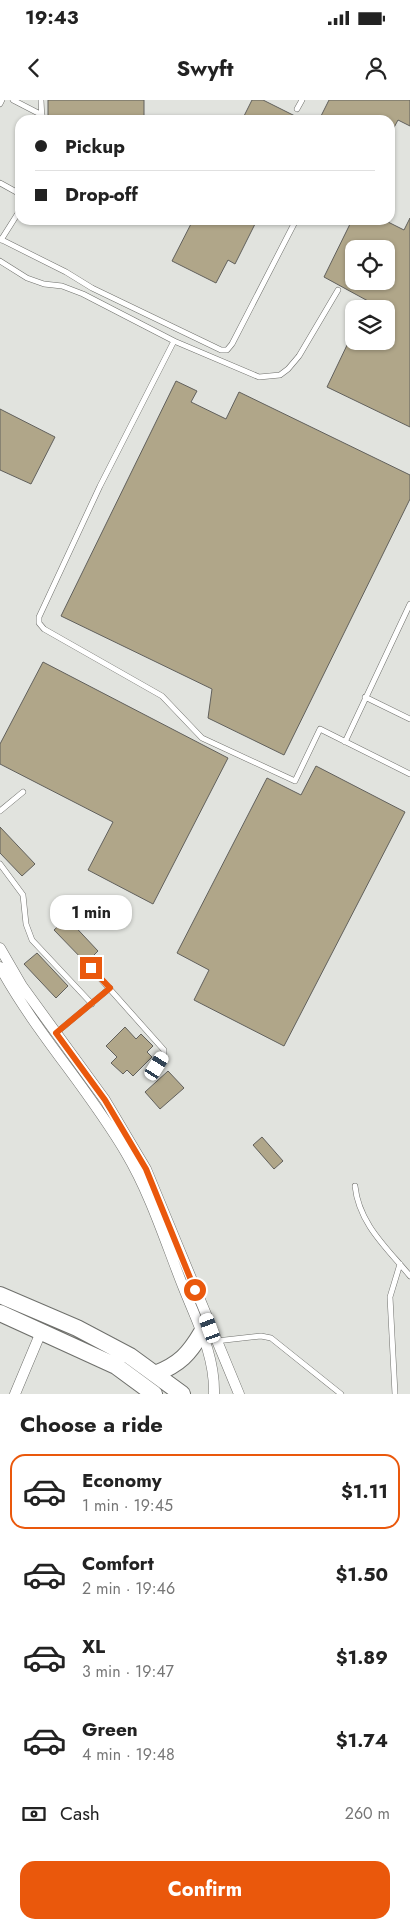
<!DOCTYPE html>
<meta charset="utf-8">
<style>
body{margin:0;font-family:Jost,sans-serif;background:#f2f2f2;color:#222;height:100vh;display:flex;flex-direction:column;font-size:19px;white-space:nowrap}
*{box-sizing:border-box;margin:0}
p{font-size:16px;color:#767676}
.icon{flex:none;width:28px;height:28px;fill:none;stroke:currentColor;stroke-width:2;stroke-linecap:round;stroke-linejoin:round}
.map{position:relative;height:1294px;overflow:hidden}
.drawer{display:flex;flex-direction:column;background:#fff;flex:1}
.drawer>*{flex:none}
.hud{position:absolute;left:15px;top:15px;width:380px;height:110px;border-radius:15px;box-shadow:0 1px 4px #0004;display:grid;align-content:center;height:110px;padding:0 20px;background:#fff}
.fabs{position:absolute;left:345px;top:140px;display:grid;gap:10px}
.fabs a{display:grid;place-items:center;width:50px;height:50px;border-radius:10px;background:#fff;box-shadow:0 1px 4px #0004;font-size:25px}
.end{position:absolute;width:22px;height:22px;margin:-11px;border:6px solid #ea580c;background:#fff;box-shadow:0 0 0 2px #fff}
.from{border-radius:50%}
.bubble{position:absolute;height:35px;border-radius:15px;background:#fff;box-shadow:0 1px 4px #0004;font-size:16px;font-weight:700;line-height:35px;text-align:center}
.car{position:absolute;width:15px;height:30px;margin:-15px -8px;border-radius:6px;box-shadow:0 0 4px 1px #0007;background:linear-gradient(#fff 24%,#345 0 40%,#fff 0 76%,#345 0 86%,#fff 0)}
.hud b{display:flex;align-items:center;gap:18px;height:48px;font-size:19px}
.hud b+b{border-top:1px solid #e0e0e0}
.hud i{width:12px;height:12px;background:#222}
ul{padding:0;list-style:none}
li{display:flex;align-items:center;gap:15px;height:75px;margin:0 10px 8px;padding:0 10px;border:2px solid transparent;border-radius:15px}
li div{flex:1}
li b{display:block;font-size:19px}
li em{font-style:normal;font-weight:700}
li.on{border-color:#ea580c}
li>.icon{width:45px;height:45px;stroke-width:1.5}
h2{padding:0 20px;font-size:22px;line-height:60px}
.pay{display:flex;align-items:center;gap:12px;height:55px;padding:0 20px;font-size:19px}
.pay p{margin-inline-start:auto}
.button{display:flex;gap:10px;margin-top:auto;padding:10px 20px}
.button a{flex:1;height:58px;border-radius:15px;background:#ea580c;color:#fff;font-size:20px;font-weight:700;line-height:58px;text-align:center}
.status{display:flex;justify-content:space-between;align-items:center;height:35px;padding:0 25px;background:#fff;direction:ltr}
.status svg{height:14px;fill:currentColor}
header{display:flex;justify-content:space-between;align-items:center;height:65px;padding:0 20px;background:#fff;font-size:22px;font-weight:700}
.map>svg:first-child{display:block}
</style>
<div class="status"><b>19:43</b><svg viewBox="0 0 49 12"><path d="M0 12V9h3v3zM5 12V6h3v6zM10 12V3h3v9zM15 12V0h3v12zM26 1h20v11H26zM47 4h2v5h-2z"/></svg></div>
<header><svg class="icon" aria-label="back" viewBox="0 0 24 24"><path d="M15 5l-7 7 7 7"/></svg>Swyft<svg class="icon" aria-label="person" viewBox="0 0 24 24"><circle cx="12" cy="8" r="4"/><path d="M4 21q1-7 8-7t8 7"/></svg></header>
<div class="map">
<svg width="410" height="1294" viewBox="0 0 410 1294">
<rect width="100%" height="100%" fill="#e1e3de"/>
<!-- building -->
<path fill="#b0a689" stroke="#61605c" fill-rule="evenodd" d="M 48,0 L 144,0 L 144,20 L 48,20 Z
M 252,0 L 263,0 L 303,20 L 242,20 Z
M 329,0 L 410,0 L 410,26 L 398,20 L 390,35 L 390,20 L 319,20 Z
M 410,118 L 410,327 L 327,287 L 349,241 L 386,241 L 386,209 L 364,209 L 368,201 L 324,177 L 352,120 L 384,120 L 404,130 ZM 354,149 L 386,149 L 386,181 L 354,181 Z
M 193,120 L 257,120 L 235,164 L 228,160 L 216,183 L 172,161 Z
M 176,281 L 197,291 L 191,302 L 226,319 L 239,292 L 410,375 L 410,399 L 284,655 L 208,618 L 212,589 L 61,516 Z
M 0,309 L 55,337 L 31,384 L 0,370 Z
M 43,562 L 228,658 L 153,804 L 88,770 L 113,722 L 0,664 L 0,644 Z
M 316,666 L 405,712 L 284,946 L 194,900 L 209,870 L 177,853 L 267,678 L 301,695 Z
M 0,727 L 35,764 L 22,776 L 0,753 Z
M 67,818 L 98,851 L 86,863 L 54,830 Z
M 37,853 L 68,886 L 56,898 L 24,864 Z
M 125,927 L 136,939 L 141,934 L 153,946 L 147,952 L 152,957 L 133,976 L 127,970 L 123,974 L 111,963 L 117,957 L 106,946 Z
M 168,971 L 184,988 L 160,1009 L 145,992 Z
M 262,1037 L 283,1061 L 274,1069 L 253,1045 Z"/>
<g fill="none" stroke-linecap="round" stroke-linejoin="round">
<defs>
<path id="lane" d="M 13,0 L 42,15
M 41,0 L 42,20
M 0,4 L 2,0
M 297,9 L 302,0
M 0,83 L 20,94
M 0,139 L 66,172 L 92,188 L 221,250 L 227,250 L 232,244 L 296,120
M 1,140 L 20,110
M 0,161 L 27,178 L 44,184 L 62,186 L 83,194 L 174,241 L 259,277 L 280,275 L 288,269 L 299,256 L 338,190
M 174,241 L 100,386 L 39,517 L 39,523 L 44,529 L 162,596 L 202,638 L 295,681 L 320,629 L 410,674
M 365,597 L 410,619
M 345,642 L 410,504
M 0,711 L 23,692
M 0,764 L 23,795 L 26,824 L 32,840 L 92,904
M 91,868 L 164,950 L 164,955 L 157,966
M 56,933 L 110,888
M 355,1086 C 359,1124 387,1148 410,1176
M 216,1241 L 261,1236 L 271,1238 L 341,1294
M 395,1294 L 390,1197 L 400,1164"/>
<path id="street" d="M 0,848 L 22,886 L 105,1000 L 146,1069 L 239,1294
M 0,867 C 36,933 88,988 126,1053 C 151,1095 166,1144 184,1189 C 198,1224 215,1256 214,1294
M 15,1294 L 41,1232"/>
<path id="primary" d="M 0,1195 L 77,1228 L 130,1256 L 182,1294
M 0,1213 L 116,1266 L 154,1294
M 155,1274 C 180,1264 189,1254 202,1232"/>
</defs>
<!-- lane casing -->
<use href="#lane" stroke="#6f706c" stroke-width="6"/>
<!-- street casing -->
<use href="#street" stroke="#6f706c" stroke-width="11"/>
<!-- primary casing -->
<use href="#primary" stroke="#6f706c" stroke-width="18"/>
<!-- lane -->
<use href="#lane" stroke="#fff" stroke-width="5"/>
<!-- street -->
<use href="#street" stroke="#fff" stroke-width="10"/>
<!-- primary -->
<use href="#primary" stroke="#fff" stroke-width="16"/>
</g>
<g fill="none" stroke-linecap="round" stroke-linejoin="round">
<!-- route -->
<path stroke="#ea580c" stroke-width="6" d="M 91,868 L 110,888 L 56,933 L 105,1000 L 146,1069 L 195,1190"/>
</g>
</svg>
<div class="fabs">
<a><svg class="icon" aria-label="locate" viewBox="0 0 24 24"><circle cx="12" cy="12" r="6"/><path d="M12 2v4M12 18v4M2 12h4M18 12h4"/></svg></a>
<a><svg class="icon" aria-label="layers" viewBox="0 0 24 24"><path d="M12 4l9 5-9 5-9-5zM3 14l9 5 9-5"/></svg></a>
</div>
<i class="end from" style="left:195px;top:1190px"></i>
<i class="end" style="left:91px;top:868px"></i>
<div class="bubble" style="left:50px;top:795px;width:82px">1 min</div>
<i class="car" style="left:157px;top:966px;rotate:32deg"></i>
<i class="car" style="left:210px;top:1228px;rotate:340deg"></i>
<div class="hud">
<b><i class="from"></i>Pickup</b>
<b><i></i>Drop-off</b>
</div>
</div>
<section class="drawer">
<h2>Choose a ride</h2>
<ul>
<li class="on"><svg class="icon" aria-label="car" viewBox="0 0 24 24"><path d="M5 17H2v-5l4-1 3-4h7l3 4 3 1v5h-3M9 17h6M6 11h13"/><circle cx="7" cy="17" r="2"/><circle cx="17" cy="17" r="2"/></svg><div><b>Economy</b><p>1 min · 19:45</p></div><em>$1.11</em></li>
<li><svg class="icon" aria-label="car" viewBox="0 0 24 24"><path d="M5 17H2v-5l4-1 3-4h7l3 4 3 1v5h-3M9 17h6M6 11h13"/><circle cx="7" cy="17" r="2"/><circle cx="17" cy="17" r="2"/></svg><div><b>Comfort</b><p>2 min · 19:46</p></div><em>$1.50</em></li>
<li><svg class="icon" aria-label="car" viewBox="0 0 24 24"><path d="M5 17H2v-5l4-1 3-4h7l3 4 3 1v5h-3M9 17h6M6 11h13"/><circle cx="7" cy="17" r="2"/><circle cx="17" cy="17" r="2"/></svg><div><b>XL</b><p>3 min · 19:47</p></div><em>$1.89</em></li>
<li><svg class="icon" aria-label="car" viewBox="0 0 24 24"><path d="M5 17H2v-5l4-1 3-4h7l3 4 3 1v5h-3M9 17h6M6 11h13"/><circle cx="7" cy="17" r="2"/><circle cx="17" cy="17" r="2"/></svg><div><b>Green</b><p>4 min · 19:48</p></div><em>$1.74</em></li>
</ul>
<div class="pay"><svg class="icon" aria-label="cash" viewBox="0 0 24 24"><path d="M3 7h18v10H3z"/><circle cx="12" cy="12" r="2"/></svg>Cash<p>260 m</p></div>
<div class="button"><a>Confirm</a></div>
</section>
